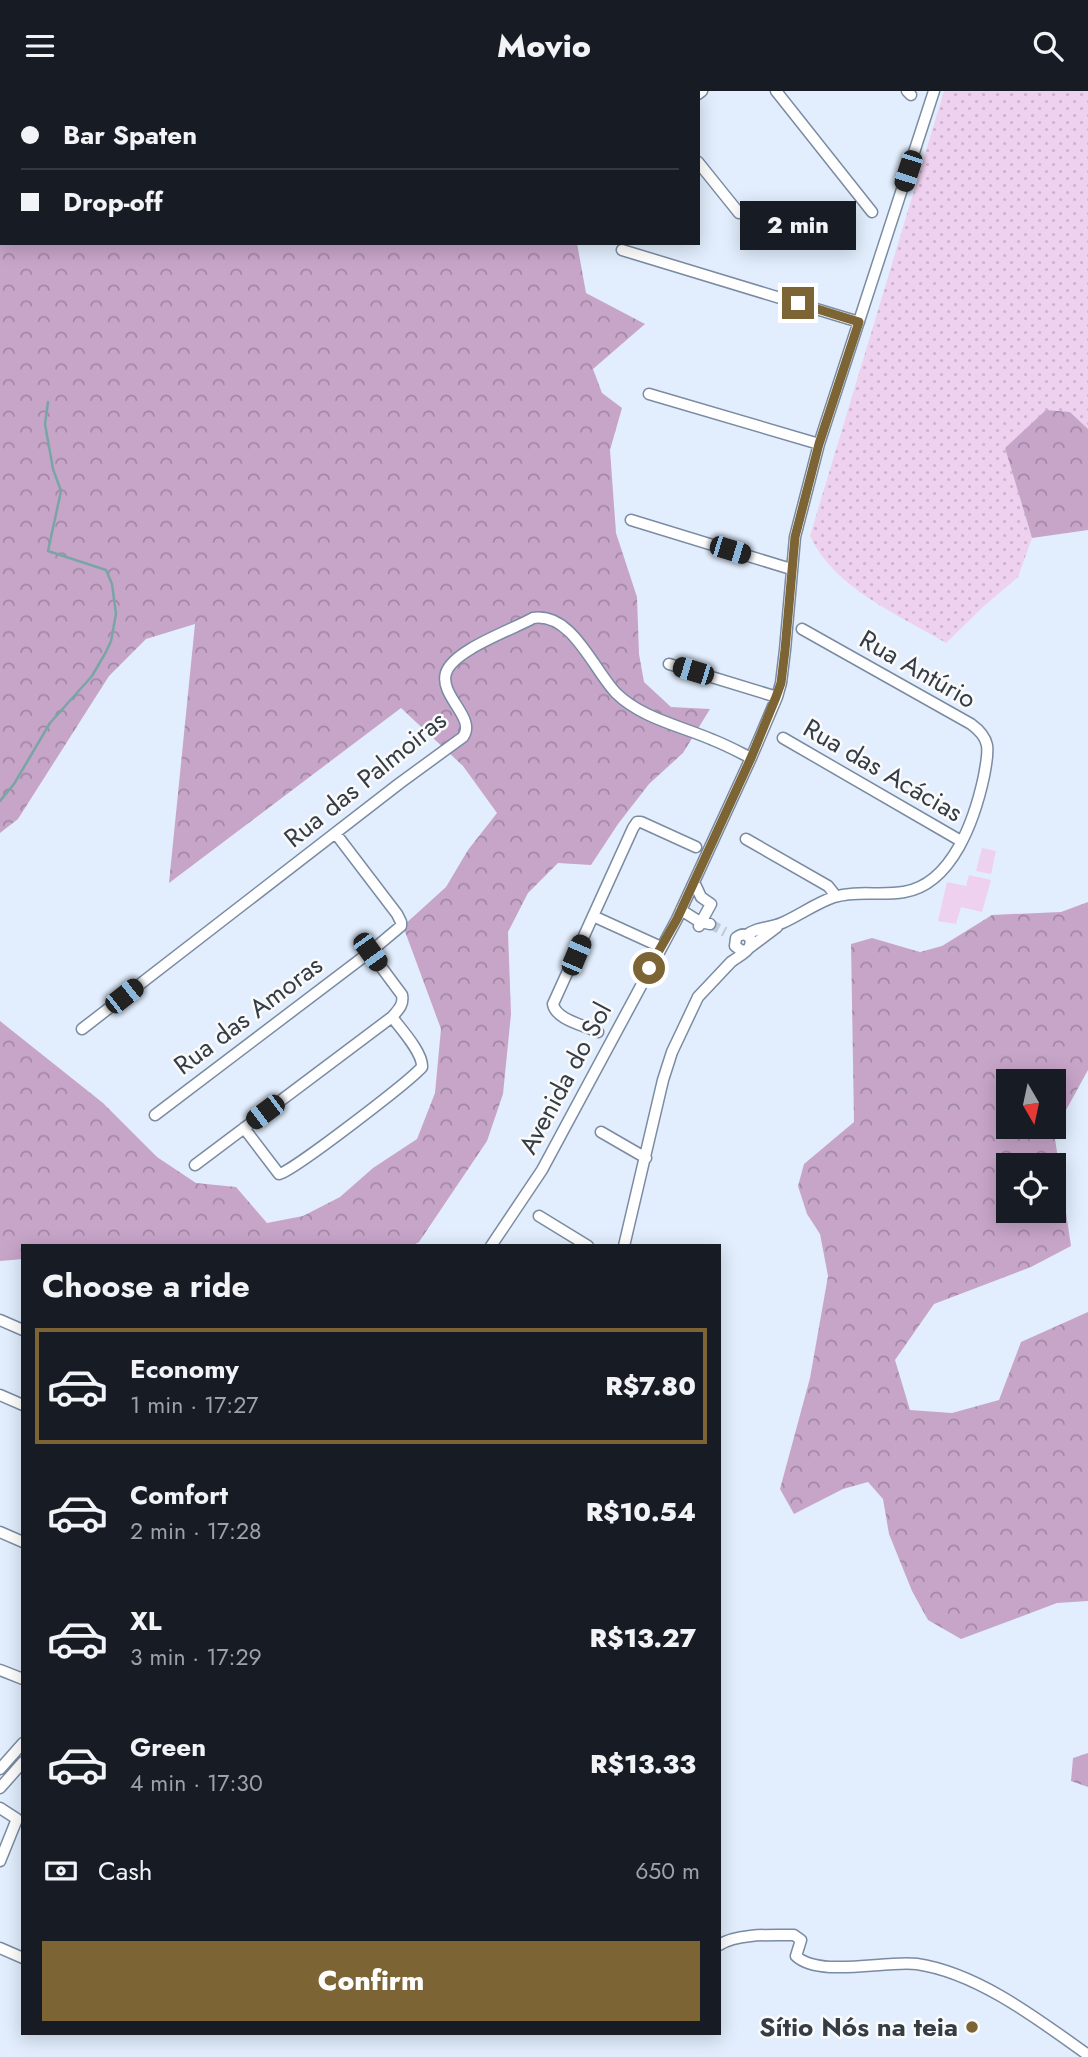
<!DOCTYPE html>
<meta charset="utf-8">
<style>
body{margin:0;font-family:Jost,sans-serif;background:#20242c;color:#f1f3f6;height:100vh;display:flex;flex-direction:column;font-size:26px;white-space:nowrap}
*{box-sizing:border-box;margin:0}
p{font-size:23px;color:#9ea1a6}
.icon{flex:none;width:38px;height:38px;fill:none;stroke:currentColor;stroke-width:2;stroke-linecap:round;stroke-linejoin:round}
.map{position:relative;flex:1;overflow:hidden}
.drawer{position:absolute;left:21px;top:1153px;width:700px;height:791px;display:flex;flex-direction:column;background:#171b24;border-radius:0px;box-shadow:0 4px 18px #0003}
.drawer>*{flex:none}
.hud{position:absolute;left:0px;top:0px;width:700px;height:154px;box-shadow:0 4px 18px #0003;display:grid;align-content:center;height:154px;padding:0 21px;background:#171b24}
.needle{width:46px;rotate:171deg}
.buttons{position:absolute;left:996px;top:978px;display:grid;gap:14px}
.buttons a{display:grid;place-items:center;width:70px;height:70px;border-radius:0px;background:#171b24;box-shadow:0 4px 18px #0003;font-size:35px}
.end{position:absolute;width:32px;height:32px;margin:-16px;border:9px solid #7d6435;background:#fff;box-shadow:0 0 0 4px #fff}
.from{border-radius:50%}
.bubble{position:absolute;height:49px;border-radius:0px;background:#171b24;box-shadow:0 4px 18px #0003;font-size:23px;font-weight:800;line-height:49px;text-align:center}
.car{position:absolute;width:21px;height:42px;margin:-21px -10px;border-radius:9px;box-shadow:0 0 5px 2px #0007;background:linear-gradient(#222 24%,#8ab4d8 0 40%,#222 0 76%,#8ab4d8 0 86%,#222 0)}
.hud b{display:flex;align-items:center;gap:24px;height:66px;font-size:26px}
.hud b+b{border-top:2px solid #363941}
.hud i{width:18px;height:18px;background:#f1f3f6}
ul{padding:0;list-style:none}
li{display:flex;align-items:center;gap:21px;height:116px;margin:0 14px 10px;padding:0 7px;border:4px solid transparent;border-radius:0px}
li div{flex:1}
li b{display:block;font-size:26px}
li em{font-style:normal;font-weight:800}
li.on{border-color:#7d6435}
li>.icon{width:63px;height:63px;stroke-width:1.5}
h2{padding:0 21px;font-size:32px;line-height:84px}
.pay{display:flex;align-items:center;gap:18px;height:77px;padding:0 21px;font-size:26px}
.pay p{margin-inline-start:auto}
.action{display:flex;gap:14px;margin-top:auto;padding:14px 21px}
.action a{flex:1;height:80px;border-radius:0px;background:#7d6435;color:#fff;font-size:28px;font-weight:800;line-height:80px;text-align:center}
header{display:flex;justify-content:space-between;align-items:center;height:91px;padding:0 21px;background:#171b24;font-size:32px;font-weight:800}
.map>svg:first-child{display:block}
</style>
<header><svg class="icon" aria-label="menu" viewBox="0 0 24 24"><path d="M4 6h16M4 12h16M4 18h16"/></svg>Movio<svg class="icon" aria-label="search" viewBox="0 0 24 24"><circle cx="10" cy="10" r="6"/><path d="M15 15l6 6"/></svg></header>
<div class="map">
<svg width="1088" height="1966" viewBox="0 0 1088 1966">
<defs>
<pattern id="grass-dots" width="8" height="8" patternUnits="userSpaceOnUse" patternTransform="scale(1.75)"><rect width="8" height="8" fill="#eed0ef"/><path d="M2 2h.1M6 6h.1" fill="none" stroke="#cdb4ce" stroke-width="1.8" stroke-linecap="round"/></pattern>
<pattern id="forest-crowns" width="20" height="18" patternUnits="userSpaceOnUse" patternTransform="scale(1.75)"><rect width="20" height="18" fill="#c7a5c9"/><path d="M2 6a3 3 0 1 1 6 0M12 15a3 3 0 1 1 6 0" fill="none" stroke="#a288a5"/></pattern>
</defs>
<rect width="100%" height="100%" fill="#e2eefd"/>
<!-- grass -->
<path fill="url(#grass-dots)" d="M 944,0 L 1088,0 L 1088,338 L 1070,321 L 1005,357 L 1032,447 L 1018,486 L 984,515 L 946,552 C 898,523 835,498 810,445 Z"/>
<!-- forest -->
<path fill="url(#forest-crowns)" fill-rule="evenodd" d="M 430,0 L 572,0 L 574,2 L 429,2 Z
M 2,66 L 2,152 L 577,152 L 586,202 L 645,233 L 593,278 L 602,302 L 622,317 L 610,359 L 616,442 L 637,506 L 639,563 L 644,591 L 671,616 L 710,618 L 683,662 L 649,693 L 618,733 L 591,774 L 558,772 L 528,802 L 508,841 L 511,923 L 503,1003 L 487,1050 L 419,1151 L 412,1155 L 23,1155 L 23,1168 L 0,1170 L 0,930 L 103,1012 L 157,1066 L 196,1092 L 236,1096 L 267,1132 L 303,1125 L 340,1106 L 373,1077 L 417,1048 L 435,1002 L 441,938 L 403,835 L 446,796 L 468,759 L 497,722 L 463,675 L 401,617 L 169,792 L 195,533 L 146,548 L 109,585 L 18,728 L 0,742 L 0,67 Z
M 1046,319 L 1070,321 L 1088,338 L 1088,439 L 1032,447 L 1005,357 Z
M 1088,811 L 1088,979 L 1054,1041 L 1071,1155 L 1031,1176 L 934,1213 L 895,1269 L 910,1319 L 952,1322 L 999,1309 L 1021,1251 L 1088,1221 L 1088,1510 L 1057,1512 L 961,1548 L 928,1529 L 912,1500 L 889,1443 L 883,1408 L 868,1391 L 843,1398 L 794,1423 L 780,1398 L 810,1287 L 828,1185 L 820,1143 L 807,1123 L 798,1095 L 804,1073 L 854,1031 L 851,853 L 872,847 L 920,861 L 942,855 L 992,824 L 1061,821 ZM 1008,990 L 1054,990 L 1054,1036 L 1008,1036 ZM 1054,1074 L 1054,1120 L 1008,1120 L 1008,1074 Z
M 1088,1662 L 1088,1696 L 1071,1690 L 1073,1667 Z"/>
<!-- pitch -->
<path fill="#eed0ef" d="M 982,757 L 996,760 L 991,783 L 976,780 Z
M 969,784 L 991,789 L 982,821 L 961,816 L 956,833 L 938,830 L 947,791 L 966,795 Z"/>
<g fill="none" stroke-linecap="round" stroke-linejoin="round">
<!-- stream -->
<path stroke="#79a6a4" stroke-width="2.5" d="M 0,710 L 14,693 L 50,632 L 92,585 L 106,561 L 111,550 L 116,523 L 112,493 L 106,479 L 48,460 L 61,400 L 53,378 L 45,333 L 48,311"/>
<!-- minor-tunnel -->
<path stroke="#bfcad8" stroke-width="10" stroke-dasharray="10 5" stroke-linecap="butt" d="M 710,833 L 725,841"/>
<defs>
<path id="minor" d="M 642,0 L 643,2
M 776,0 L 872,121
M 907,0 L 911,4
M 698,3 L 702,0
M 698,71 L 739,122
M 622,159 L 859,231
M 649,303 L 819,353
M 631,429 L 791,478
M 669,573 L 777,606
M 783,647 L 961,750
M 746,748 L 828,795 L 836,805
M 694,791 L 701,806 L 711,813 L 699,835
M 681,819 L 700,831 L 710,833
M 593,825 L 661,856
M 747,844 C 756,836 771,837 782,832 C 800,824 816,812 834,806 C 856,799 881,805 904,801 C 953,793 975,727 984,685 C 988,661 993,649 971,633 L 802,538
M 749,857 L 777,836
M 82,938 L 400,692 L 463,646 C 477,627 439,605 446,582 C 453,559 512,539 533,527 C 572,521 593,578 616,602 C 641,627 681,635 713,649 C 726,654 739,661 751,667
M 598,941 C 584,934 556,929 553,913 L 633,737 L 637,731 L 641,731 L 696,756
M 155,1024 L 370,861 L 401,835 L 401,831 L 397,823 L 336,743
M 244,1037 L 279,1083 C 292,1081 410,990 422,976 C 423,962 401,938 392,926
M 601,1041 L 646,1067
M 195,1074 L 392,926 C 398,919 404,914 402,904 L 370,861
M 539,1125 L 588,1155
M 491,1155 L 542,1079 L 677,828 L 751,667 L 777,606 L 781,592 L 785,559 L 795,446 L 819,353 L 934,0
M 624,1155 L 663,989 L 672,961 L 698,906 L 731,871 C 740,864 754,859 750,847 C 745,842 741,843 736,847 L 735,855 L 742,860 L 747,859
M 0,1229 L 23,1239
M 0,1304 L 23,1314
M 0,1441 L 23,1451
M 0,1579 L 23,1588
M 0,1678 L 23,1652
M 0,1697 L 23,1671
M 0,1717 L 17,1728 L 0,1770
M 719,1854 C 737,1842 773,1844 794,1844 L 801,1849 L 796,1865 C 819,1887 886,1869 917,1873 C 978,1882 1039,1929 1088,1964
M 0,1857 L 23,1867"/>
</defs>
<!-- minor casing -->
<use href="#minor" stroke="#7a8ba2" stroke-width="13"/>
<!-- minor -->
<use href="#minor" stroke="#fff" stroke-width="10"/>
</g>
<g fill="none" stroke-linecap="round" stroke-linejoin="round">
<!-- route -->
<path stroke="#7d6435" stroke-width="9" d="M 649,877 L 677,828 L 694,791 L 751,667 L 776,606 L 781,592 L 785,559 L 795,446 L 819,353 L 859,231 L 798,212"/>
</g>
<!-- markers -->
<circle fill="#7d6435" stroke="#fafafa" stroke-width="2.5" cx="972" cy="1936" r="7"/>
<g text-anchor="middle" stroke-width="5" stroke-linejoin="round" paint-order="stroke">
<!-- street labels -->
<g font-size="26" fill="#343c46" stroke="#fafafa">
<text transform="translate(918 578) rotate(30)" y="9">Rua Antúrio</text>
<text transform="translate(883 679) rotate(30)" y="9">Rua das Acácias</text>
<text transform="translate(365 688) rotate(-39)" y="9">Rua das Palmoiras</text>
<text transform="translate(248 924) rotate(-37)" y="9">Rua das Amoras</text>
<text transform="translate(565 987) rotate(-62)" y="9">Avenida do Sol</text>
</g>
<!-- poi labels -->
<g font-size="26" font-weight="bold" fill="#343c46" stroke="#fafafa" text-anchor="end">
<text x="958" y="1945">Sítio Nós na teia</text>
</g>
</g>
</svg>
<div class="buttons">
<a><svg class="needle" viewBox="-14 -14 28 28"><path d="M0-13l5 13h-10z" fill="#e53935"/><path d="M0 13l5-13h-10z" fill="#9ea1a6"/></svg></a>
<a><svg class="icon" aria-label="locate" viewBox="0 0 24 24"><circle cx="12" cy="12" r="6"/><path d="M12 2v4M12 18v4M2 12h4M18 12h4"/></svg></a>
</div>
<i class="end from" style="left:649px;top:877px"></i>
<i class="end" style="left:798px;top:212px"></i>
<div class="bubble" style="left:740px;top:110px;width:116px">2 min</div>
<i class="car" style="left:908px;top:80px;rotate:198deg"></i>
<i class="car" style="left:730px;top:459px;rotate:107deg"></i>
<i class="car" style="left:693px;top:580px;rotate:287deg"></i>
<i class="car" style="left:370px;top:861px;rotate:144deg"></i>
<i class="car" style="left:576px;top:864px;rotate:23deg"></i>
<i class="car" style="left:124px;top:905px;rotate:52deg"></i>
<i class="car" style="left:265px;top:1021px;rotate:233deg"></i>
<div class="hud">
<b><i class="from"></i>Bar Spaten</b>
<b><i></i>Drop-off</b>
</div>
<section class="drawer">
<h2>Choose a ride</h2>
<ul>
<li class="on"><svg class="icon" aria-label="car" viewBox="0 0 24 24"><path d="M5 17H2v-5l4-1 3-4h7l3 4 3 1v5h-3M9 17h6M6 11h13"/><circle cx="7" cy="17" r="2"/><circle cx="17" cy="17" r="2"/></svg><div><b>Economy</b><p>1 min · 17:27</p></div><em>R$7.80</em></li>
<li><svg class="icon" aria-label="car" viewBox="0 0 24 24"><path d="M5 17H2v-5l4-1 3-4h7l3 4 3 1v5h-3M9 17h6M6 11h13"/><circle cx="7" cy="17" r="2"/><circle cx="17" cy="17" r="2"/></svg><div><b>Comfort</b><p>2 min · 17:28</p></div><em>R$10.54</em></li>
<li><svg class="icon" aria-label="car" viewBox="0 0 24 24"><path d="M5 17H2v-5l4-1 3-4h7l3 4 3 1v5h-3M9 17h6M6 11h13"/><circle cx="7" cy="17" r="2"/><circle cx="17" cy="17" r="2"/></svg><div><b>XL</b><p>3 min · 17:29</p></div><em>R$13.27</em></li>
<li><svg class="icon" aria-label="car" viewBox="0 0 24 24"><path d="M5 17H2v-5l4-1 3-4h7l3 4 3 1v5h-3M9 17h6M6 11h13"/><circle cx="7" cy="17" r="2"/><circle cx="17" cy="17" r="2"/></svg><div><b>Green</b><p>4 min · 17:30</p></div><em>R$13.33</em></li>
</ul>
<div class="pay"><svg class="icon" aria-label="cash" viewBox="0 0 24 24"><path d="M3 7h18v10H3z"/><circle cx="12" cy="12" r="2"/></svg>Cash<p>650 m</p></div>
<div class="action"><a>Confirm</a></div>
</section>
</div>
